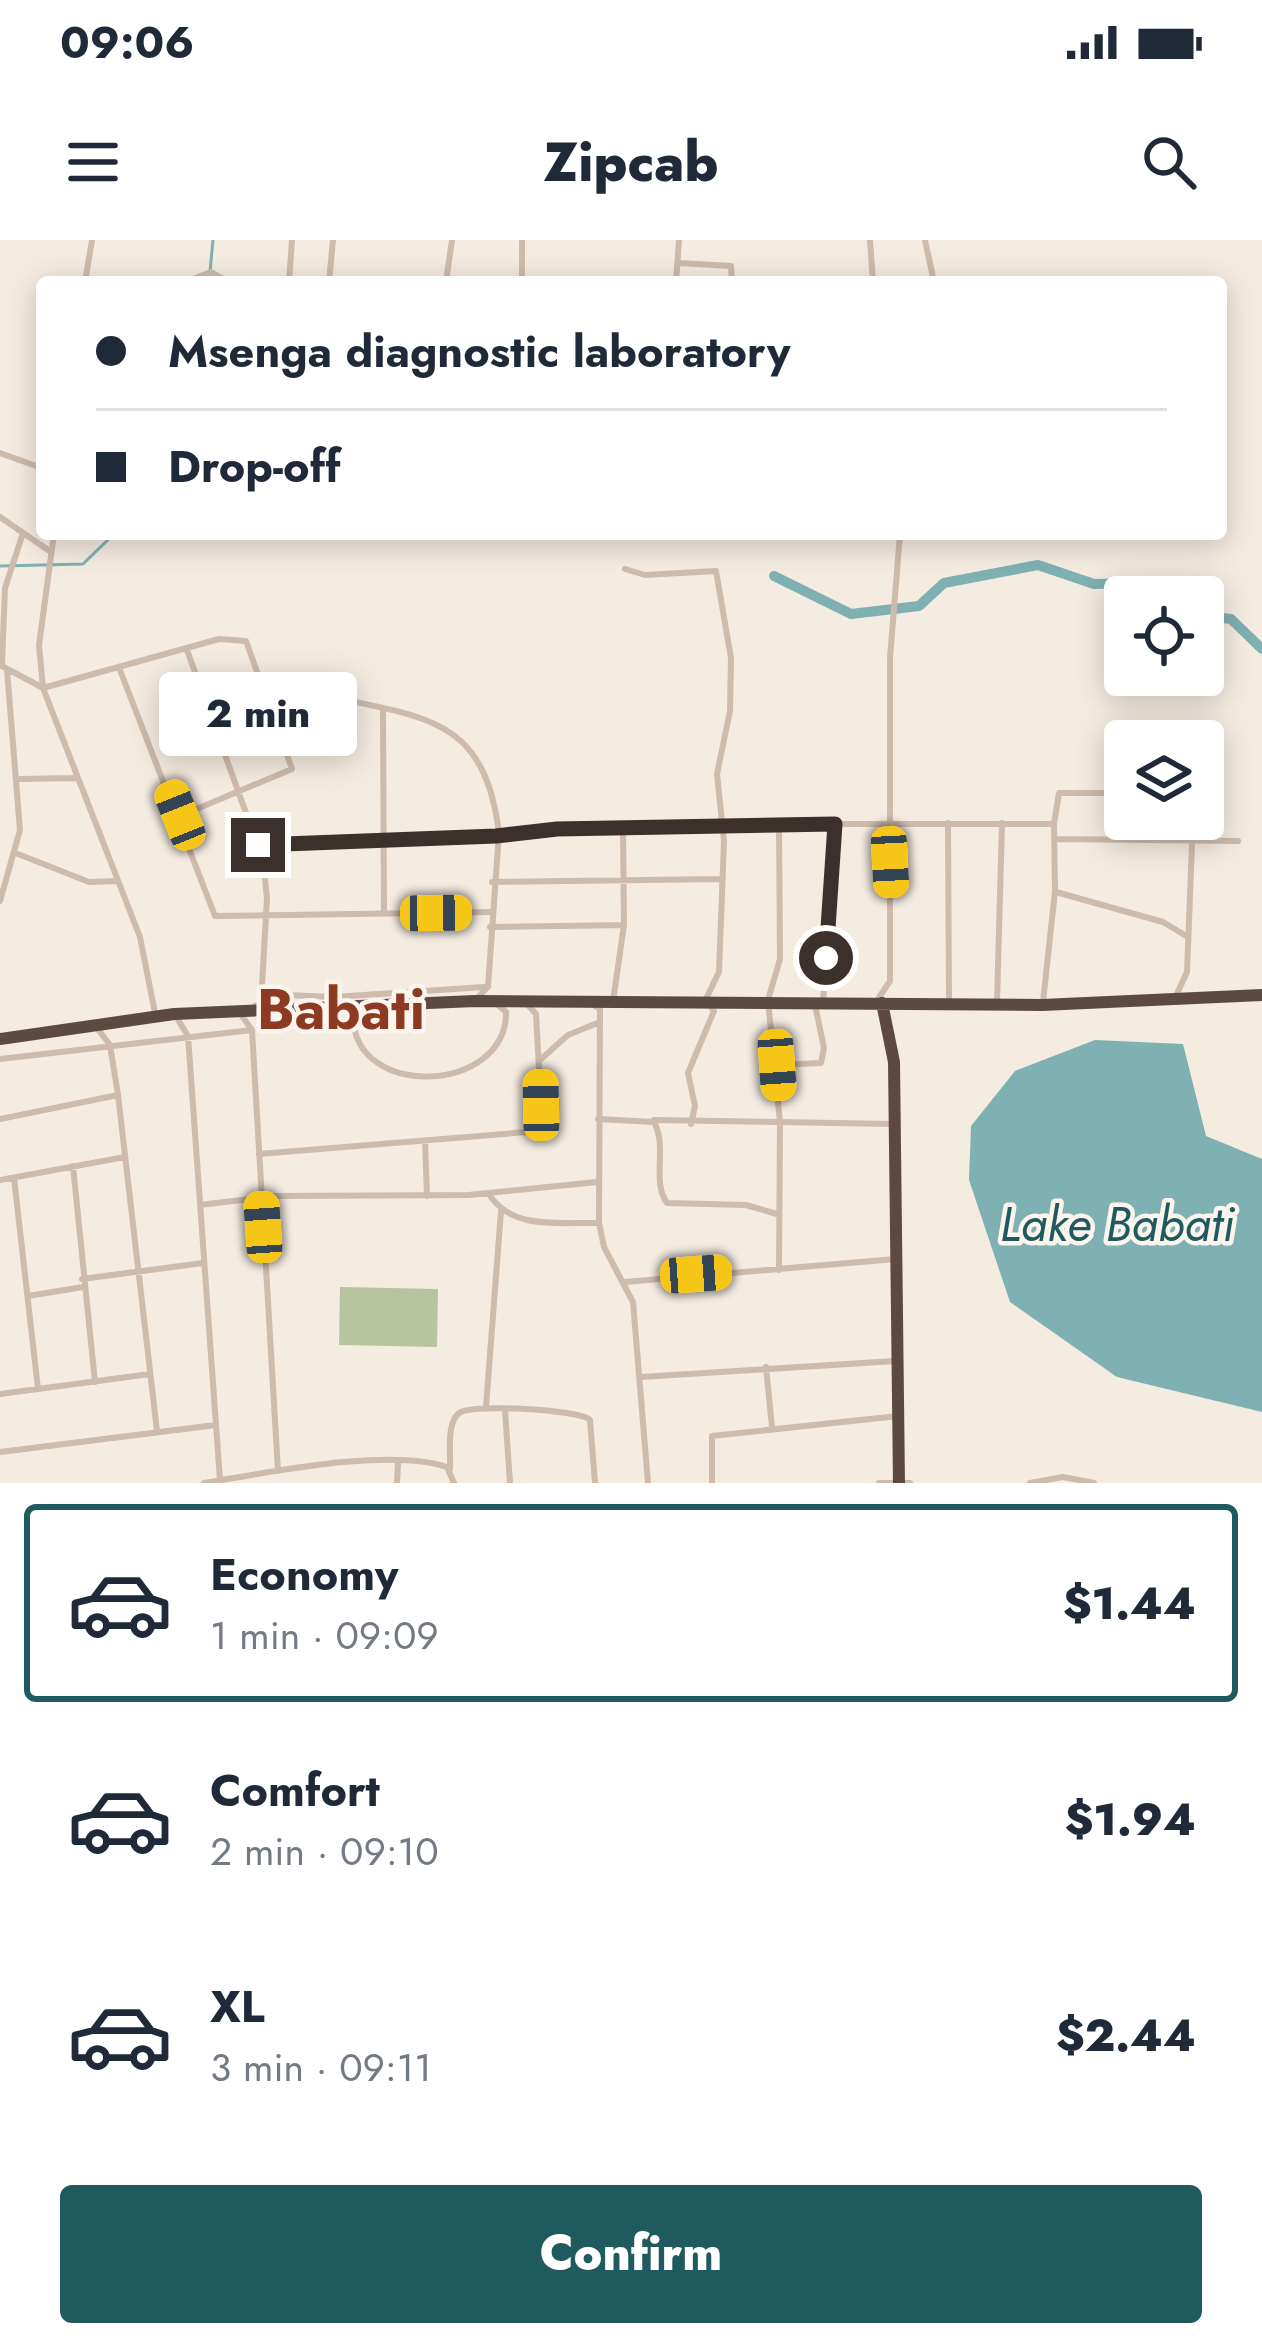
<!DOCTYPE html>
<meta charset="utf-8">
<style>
body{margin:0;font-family:Jost,sans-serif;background:#f2f2f3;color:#1f2937;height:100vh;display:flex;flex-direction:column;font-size:45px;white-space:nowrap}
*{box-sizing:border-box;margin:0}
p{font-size:39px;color:#747a83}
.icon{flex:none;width:66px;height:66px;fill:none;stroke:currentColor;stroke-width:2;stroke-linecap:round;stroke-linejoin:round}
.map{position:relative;height:1243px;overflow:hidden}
.drawer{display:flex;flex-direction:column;background:#fff;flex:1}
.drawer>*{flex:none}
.banner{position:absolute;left:36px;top:36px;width:1191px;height:264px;border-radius:12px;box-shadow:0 6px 30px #0003;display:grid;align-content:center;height:264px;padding:0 60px;background:#fff}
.fabs{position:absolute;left:1104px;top:336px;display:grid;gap:24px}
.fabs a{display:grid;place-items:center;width:120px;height:120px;border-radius:12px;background:#fff;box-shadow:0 6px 30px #0003;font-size:60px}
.end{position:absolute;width:54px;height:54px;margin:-27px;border:15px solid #3b302b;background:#fff;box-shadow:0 0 0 6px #fff}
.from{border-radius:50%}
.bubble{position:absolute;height:84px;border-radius:12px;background:#fff;box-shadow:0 6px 30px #0003;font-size:39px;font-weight:800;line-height:84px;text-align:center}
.car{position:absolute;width:36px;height:72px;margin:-36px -18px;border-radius:15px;box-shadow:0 0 9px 3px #0007;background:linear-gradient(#f5c518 24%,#345 0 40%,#f5c518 0 76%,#345 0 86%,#f5c518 0)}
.banner b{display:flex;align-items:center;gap:42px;height:114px;font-size:45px}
.banner b+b{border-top:3px solid #e0e1e3}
.banner i{width:30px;height:30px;background:#1f2937}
ul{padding:21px 0 0;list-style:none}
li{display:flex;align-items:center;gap:36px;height:198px;margin:0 24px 18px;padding:0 36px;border:6px solid transparent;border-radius:12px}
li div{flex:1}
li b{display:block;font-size:45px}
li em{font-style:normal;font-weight:800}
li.active{border-color:#1f5a5e}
li>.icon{width:108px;height:108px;stroke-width:1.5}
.primary-button{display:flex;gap:24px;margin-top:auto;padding:24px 60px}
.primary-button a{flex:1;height:138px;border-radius:12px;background:#1f5a5e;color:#fff;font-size:48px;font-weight:800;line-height:138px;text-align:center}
.status{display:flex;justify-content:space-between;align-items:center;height:84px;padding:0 60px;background:#fff;direction:ltr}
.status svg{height:33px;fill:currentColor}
header{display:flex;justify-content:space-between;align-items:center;height:156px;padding:0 60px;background:#fff;font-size:54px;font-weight:800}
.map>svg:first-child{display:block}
</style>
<div class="status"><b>09:06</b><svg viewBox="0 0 49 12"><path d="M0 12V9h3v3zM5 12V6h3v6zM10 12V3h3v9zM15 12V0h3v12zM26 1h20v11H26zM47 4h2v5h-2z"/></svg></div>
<header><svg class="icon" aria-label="menu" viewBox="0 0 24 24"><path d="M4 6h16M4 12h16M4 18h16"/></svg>Zipcab<svg class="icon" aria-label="search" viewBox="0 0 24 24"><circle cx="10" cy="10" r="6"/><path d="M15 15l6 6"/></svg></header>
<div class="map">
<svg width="1262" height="1243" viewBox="0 0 1262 1243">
<rect width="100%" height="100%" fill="#f4ebe1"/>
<!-- green -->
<path fill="#b8c4a0" d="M 340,1047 L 438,1049 L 437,1107 L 339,1105 Z"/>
<!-- water -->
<path fill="#7fb0b2" d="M 1095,800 L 1183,804 L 1206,896 L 1262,919 L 1262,1172 L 1117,1137 L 1010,1062 L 969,940 L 971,886 L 1015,831 Z"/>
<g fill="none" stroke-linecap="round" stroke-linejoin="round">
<!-- stream -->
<path stroke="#7fb0b2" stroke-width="3" d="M 209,42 L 213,0
M 0,326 L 83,324 L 114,294"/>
<!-- river -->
<path stroke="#7fb0b2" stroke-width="10" d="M 774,336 L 851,374 L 919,366 L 944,343 L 1038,325 L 1094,344 L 1134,343 L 1160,357
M 1203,376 L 1231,379 L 1262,409"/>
<!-- minor -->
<path stroke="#cdbbac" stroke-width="6" d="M 522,0 L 522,42
M 870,0 L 873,42
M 925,0 L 934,42
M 679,23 L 731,26 L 732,42
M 85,42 L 92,0
M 185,42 L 211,32 L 229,42
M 289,42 L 292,0
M 329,42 L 333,0
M 366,42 L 390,42
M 446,42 L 452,0
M 676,42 L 679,0
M 0,213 L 42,228
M 0,277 L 51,312
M 54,294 L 39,405 L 43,448 L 140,697 L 155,773
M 625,329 L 645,335 L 716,331 L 731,418 L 730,471 L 717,534 L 724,601 L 719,732 L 706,759 L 714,771 L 688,833 L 695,866 L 691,884
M 187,410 L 263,620 L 267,658 L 261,763 L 255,766
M 2,424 L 5,348 L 23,293
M 0,425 L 43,448 L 219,399 L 246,401 L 292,529 L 180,576
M 120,430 L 215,676 L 490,672
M 383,470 L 384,673
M 284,496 L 314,493 L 324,464 L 336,458 C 432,478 485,482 499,593
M 20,539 L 78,538
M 948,583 L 949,763
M 1054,584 L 1059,553 L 1125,553
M 1055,599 L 1238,601
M 258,605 L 496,596
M 18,614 L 89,642 L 117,641
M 492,642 L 722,639
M 1056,652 L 1163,682 L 1188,697
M 0,661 L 20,590 L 7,430
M 490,687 L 624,685
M 261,754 L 334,757 L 484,747
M 477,758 L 488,747 L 499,593 L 723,584 L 1054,584 L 1055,651 L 1043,762
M 1175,758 L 1187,732 L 1193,579
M 613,761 L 624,685 L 623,587
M 823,762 L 835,584
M 876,762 L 890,741 L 890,418 L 900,294
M 997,762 L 1002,583
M 595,766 L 600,769 L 599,983 L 604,1007 L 633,1062 L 648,1243
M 343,768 L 353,777 C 355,861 507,853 506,772 L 496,763
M 239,772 L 252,790 L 278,1231
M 175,775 L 188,796 L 220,1240
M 97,788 L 110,805 L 118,855 L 157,1191
M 0,819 L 252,790
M 540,820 L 568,795 L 600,782
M 777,825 L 821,823 L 824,808 L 815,765
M 0,879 L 118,855
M 598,879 L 654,882 C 668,908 651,941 667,963 L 746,965 L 777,974
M 654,880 L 892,884
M 425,901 L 427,956
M 259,914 L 527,892 L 538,879 L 541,865 L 536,774 L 528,765
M 73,926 L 95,1142
M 14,938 L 38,1149
M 0,940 L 125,917
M 488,953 C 512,991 559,982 599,983
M 200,965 L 274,956 L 469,955 L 597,942
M 779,1030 L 780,882 L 768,760 L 780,719 L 779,584
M 82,1039 L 203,1023
M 625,1042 L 896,1019
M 28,1056 L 83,1047
M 766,1127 L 772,1187
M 641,1137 L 895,1121
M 0,1154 L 150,1134
M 486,1167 L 501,971
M 505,1170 L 510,1243
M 0,1212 L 216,1185
M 450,1229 C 451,1214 446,1183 459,1173 C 472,1163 582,1170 590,1180 L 595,1243
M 204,1243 C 266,1233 389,1207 447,1227 L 454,1243
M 397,1243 L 398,1223
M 712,1243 L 712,1196 L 898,1176
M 879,1243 L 910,1243
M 1030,1243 L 1063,1237 L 1094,1243"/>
<!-- highway -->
<path stroke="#5c4a42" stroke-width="12" d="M 882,763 L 894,822 L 899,1243
M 0,799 L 174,774 L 475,761 L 1042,765 L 1262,755"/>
</g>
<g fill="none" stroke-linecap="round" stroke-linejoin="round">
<!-- route -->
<path stroke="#3b302b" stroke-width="15" d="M 258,605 L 496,596 L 557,589 L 835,584 L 826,718"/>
</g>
<g text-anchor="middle" stroke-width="9" stroke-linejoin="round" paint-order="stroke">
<!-- water labels -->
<g font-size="48" font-style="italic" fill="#1f5a5e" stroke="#fbf5ee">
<text x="1117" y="1001">Lake Babati</text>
</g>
<!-- district labels -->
<g font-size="57" font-weight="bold" fill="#8c3b22" stroke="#fbf5ee">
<text x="341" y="789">Babati</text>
</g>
</g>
</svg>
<div class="fabs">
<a><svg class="icon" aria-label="locate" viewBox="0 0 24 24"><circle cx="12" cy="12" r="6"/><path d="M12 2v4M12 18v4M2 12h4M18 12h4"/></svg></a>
<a><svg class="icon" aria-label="layers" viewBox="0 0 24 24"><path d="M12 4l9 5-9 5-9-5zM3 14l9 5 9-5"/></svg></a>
</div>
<i class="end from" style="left:826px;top:718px"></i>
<i class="end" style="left:258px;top:605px"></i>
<div class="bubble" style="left:159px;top:432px;width:198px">2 min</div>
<i class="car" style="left:180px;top:575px;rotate:338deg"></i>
<i class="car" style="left:890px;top:622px;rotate:177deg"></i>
<i class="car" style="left:436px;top:673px;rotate:89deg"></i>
<i class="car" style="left:777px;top:825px;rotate:176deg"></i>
<i class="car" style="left:541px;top:865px;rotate:359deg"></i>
<i class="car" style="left:263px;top:987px;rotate:356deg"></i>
<i class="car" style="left:696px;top:1034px;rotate:86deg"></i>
<div class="banner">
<b><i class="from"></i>Msenga diagnostic laboratory</b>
<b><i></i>Drop-off</b>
</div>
</div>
<section class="drawer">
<ul>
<li class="active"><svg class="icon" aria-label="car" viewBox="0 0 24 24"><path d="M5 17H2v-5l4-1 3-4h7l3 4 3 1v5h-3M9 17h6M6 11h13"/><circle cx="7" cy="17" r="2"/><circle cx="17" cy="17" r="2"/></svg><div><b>Economy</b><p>1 min · 09:09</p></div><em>$1.44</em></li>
<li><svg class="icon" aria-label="car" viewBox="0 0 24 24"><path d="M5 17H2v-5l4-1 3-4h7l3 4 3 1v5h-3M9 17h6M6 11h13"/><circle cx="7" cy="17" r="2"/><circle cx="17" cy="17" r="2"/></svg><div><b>Comfort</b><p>2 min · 09:10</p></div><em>$1.94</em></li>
<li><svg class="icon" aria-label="car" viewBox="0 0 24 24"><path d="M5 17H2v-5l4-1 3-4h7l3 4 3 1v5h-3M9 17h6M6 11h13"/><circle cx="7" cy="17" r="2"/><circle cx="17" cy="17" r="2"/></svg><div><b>XL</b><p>3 min · 09:11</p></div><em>$2.44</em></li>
</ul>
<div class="primary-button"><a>Confirm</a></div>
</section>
